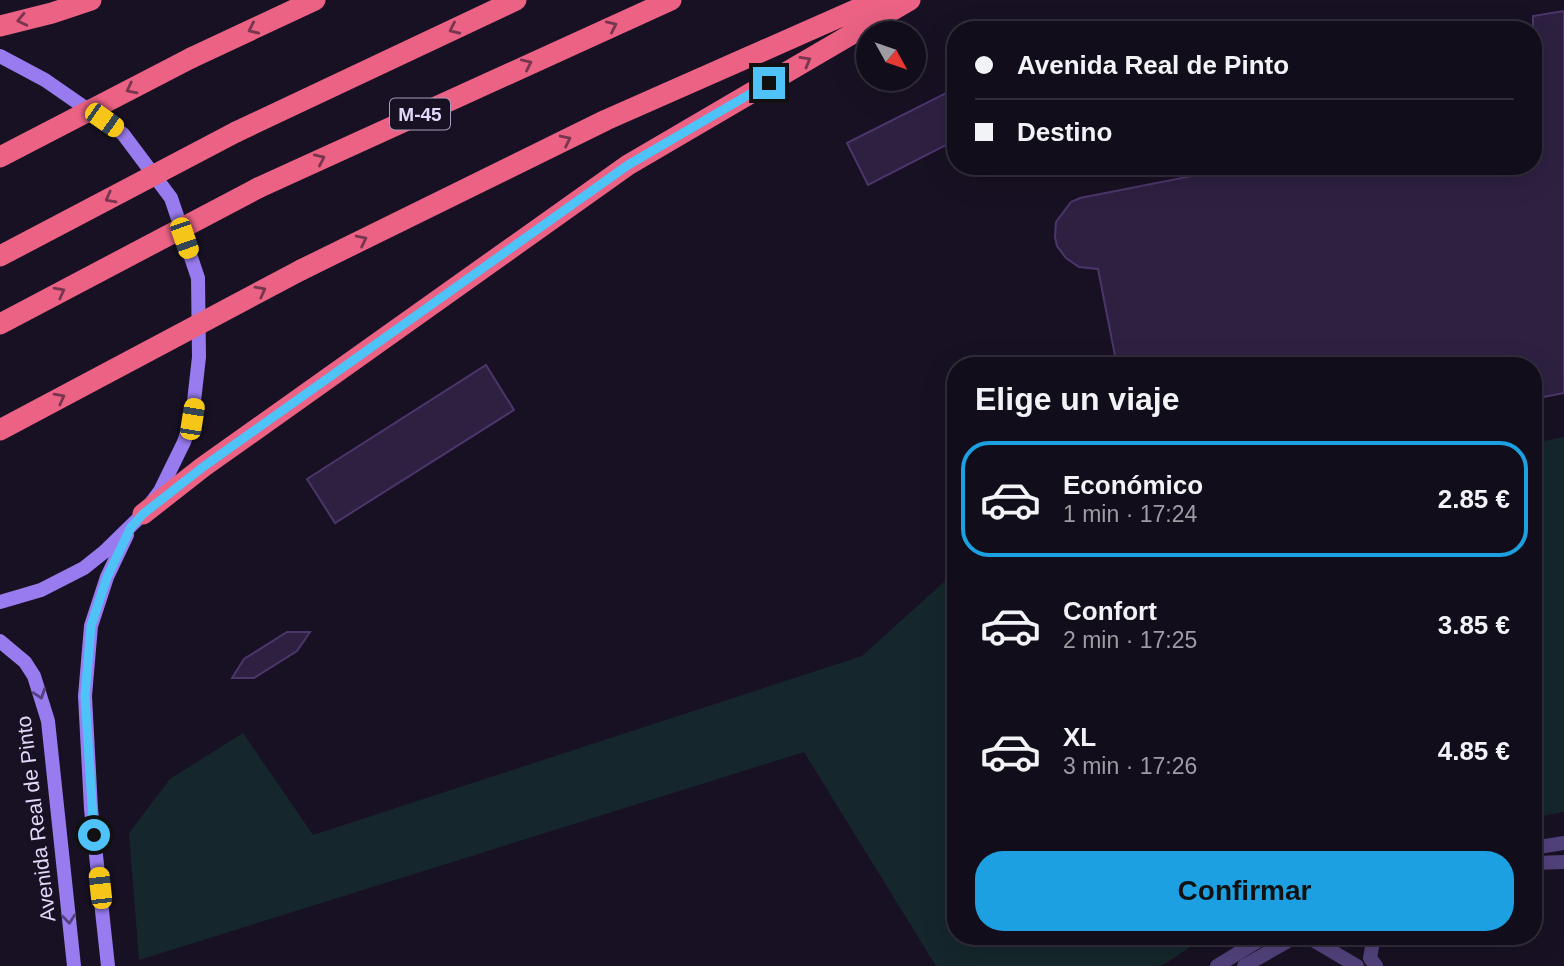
<!DOCTYPE html>
<html lang="es">
<meta charset="utf-8">
<style>
body{margin:0;font-family:Arial,sans-serif;background:#1f1b27;color:#f1f3f6;height:100vh;display:flex;flex-direction:column;font-size:26px;white-space:nowrap}
*{box-sizing:border-box;margin:0}
p{font-size:23px;color:#9c9ca2}
.icon{flex:none;width:38px;height:38px;fill:none;stroke:currentColor;stroke-width:2;stroke-linecap:round;stroke-linejoin:round}
.map{position:relative;flex:1;overflow:hidden}
.sheet{position:absolute;left:947px;top:357px;width:595px;height:588px;display:flex;flex-direction:column;background:#120d1a;border-radius:28px;box-shadow:0 7px 28px #0002,0 0 0 2px #312d39}
.sheet>*{flex:none}
.top-card{position:absolute;left:947px;top:21px;width:595px;height:154px;border-radius:28px;box-shadow:0 7px 28px #0002,0 0 0 2px #312d39;display:grid;align-content:center;height:154px;padding:0 28px;background:#120d1a}
.needle{width:46px;rotate:130deg}
.tools{position:absolute;left:856px;top:21px;display:grid;gap:14px}
.tools a{display:grid;place-items:center;width:70px;height:70px;border-radius:50%;background:#120d1a;box-shadow:0 7px 28px #0002,0 0 0 2px #312d39;font-size:35px}
.end{position:absolute;width:32px;height:32px;margin:-16px;border:9px solid #4fc3f7;background:#111;box-shadow:0 0 0 4px #111}
.from{border-radius:50%}
.car{position:absolute;width:21px;height:42px;margin:-21px -10px;border-radius:9px;box-shadow:0 0 5px 2px #0007;background:linear-gradient(#f5c518 24%,#345 0 40%,#f5c518 0 76%,#345 0 86%,#f5c518 0)}
.top-card b{display:flex;align-items:center;gap:24px;height:66px;font-size:26px}
.top-card b+b{border-top:2px solid #312d39}
.top-card i{width:18px;height:18px;background:#f1f3f6}
ul{padding:0;list-style:none}
li{display:flex;align-items:center;gap:21px;height:116px;margin:0 14px 10px;padding:0 14px;border:4px solid transparent;border-radius:28px}
li div{flex:1}
li b{display:block;font-size:26px}
li em{font-style:normal;font-weight:800}
li.on{border-color:#1da0e1}
li>.icon{width:63px;height:63px;stroke-width:1.5}
h2{padding:0 28px;font-size:32px;line-height:84px}
.button{display:flex;gap:14px;margin-top:auto;padding:14px 28px}
.button a{flex:1;height:80px;border-radius:28px;background:#1da0e1;color:#111;font-size:28px;font-weight:800;line-height:80px;text-align:center}
.map>svg:first-child{display:block}
</style>
<div class="map">
<svg width="1564" height="966" viewBox="0 0 1564 966">
<rect width="100%" height="100%" fill="#181123"/>
<!-- green -->
<path fill="#15272c" d="M 1564,437 L 1564,812 L 1533,818 L 1533,443 Z
M 955,572 L 956,936 L 1207,936 L 1166,963 L 1159,966 L 936,966 L 804,752 L 139,960 L 129,833 L 170,779 L 243,733 L 313,835 L 862,656 Z"/>
<!-- building -->
<path fill="#2e2041" stroke="#4c356a" stroke-width="2" d="M 1564,11 L 1564,393 L 1533,399 L 1533,366 L 1117,366 L 1098,269 L 1079,267 L 1066,258 L 1057,246 L 1055,237 L 1056,222 L 1071,202 L 1080,198 L 1243,166 L 1533,166 L 1533,16 Z
M 956,88 L 956,140 L 868,185 L 847,143 Z
M 486,365 L 514,410 L 335,523 L 307,479 Z
M 287,632 L 310,632 L 297,651 L 254,678 L 232,678 L 244,659 Z"/>
<g fill="none" stroke-linecap="round" stroke-linejoin="round">
<!-- street -->
<path stroke="#52427c" stroke-width="14" d="M 1533,848 L 1564,843
M 1533,863 L 1564,862
M 1306,936 L 1357,966
M 1374,936 L 1370,958 L 1376,966
M 1217,966 L 1266,936
M 1244,966 L 1297,936"/>
<!-- secondary -->
<path stroke="#987bee" stroke-width="14" d="M 0,56 L 45,80 L 123,134 L 171,198 L 198,278 L 199,357 L 192,419 L 184,442 L 160,491 L 143,514 L 104,552 L 84,568 L 41,590 L 0,602
M 0,641 L 25,662 L 34,676 L 48,721 L 74,966
M 108,966 L 91,809 L 85,696 L 91,626 L 107,577 L 127,535"/>
<!-- highway -->
<path stroke="#eb6284" stroke-width="21" d="M 0,26 L 52,13 L 91,0
M 191,58 L 315,0
M 236,132 L 516,0
M 258,188 L 671,0
M 301,270 L 606,120 L 878,0
M 143,514 L 203,467 L 628,165 L 910,0"/>
<!-- highway-bridge -->
<path stroke="#eb6284" stroke-width="21" d="M 0,157 L 191,58
M 0,256 L 236,132
M 0,324 L 258,188
M 0,430 L 301,270"/>
</g>
<!-- one-way arrows -->
<defs><path id="oneway-chevron" d="M-2-3.5L2.5 0L-2 3.5" fill="none" stroke-width="1.6" stroke-linecap="round" stroke-linejoin="round" transform="scale(1.75)"/></defs>
<g stroke="#77354f">
<use href="#oneway-chevron" transform="translate(22 20) rotate(167)"/>
<use href="#oneway-chevron" transform="translate(612 26) rotate(-25)"/>
<use href="#oneway-chevron" transform="translate(253 29) rotate(155)"/>
<use href="#oneway-chevron" transform="translate(454 29) rotate(155)"/>
<use href="#oneway-chevron" transform="translate(806 61) rotate(-30)"/>
<use href="#oneway-chevron" transform="translate(527 64) rotate(-25)"/>
<use href="#oneway-chevron" transform="translate(131 89) rotate(153)"/>
<use href="#oneway-chevron" transform="translate(566 140) rotate(-26)"/>
<use href="#oneway-chevron" transform="translate(320 159) rotate(-25)"/>
<use href="#oneway-chevron" transform="translate(110 198) rotate(152)"/>
<use href="#oneway-chevron" transform="translate(362 240) rotate(-26)"/>
<use href="#oneway-chevron" transform="translate(261 291) rotate(-28)"/>
<use href="#oneway-chevron" transform="translate(60 292) rotate(-28)"/>
<use href="#oneway-chevron" transform="translate(60 398) rotate(-28)"/>
</g>
<g stroke="#52417e">
<use href="#oneway-chevron" transform="translate(40 694) rotate(71)"/>
<use href="#oneway-chevron" transform="translate(69 919) rotate(84)"/>
</g>
<g fill="none" stroke-linecap="round" stroke-linejoin="round">
<!-- route -->
<path stroke="#4fc3f7" stroke-width="9" d="M 94,835 L 85,696 L 91,626 L 107,577 L 131,527 L 143,514 L 203,467 L 628,165 L 769,83"/>
</g>
<g text-anchor="middle" stroke-width="7" stroke-linejoin="round" paint-order="stroke">
<!-- shield labels -->
<rect fill="#181123" stroke="#a79cba" stroke-width="2" x="390" y="98.5" width="60" height="31" rx="5"/>
<g font-size="19" font-weight="bold" fill="#e4d8fa">
<text x="420" y="121">M-45</text>
</g>
<!-- street labels -->
<g font-size="21" fill="#e4d8fa" stroke="#181123">
<text transform="translate(36 819) rotate(-97)" y="7">Avenida Real de Pinto</text>
</g>
</g>
</svg>
<div class="tools">
<a><svg class="needle" viewBox="-14 -14 28 28"><path d="M0-13l5 13h-10z" fill="#e53935"/><path d="M0 13l5-13h-10z" fill="#9c9ca2"/></svg></a>
</div>
<i class="end from" style="left:94px;top:835px"></i>
<i class="end" style="left:769px;top:83px"></i>
<i class="car" style="left:104px;top:120px;rotate:125deg"></i>
<i class="car" style="left:184px;top:238px;rotate:161deg"></i>
<i class="car" style="left:192px;top:419px;rotate:9deg"></i>
<i class="car" style="left:100px;top:888px;rotate:354deg"></i>
<div class="top-card">
<b><i class="from"></i>Avenida Real de Pinto</b>
<b><i></i>Destino</b>
</div>
<section class="sheet">
<h2>Elige un viaje</h2>
<ul>
<li class="on"><svg class="icon" aria-label="car" viewBox="0 0 24 24"><path d="M5 17H2v-5l4-1 3-4h7l3 4 3 1v5h-3M9 17h6M6 11h13"/><circle cx="7" cy="17" r="2"/><circle cx="17" cy="17" r="2"/></svg><div><b>Económico</b><p>1 min · 17:24</p></div><em>2.85 €</em></li>
<li><svg class="icon" aria-label="car" viewBox="0 0 24 24"><path d="M5 17H2v-5l4-1 3-4h7l3 4 3 1v5h-3M9 17h6M6 11h13"/><circle cx="7" cy="17" r="2"/><circle cx="17" cy="17" r="2"/></svg><div><b>Confort</b><p>2 min · 17:25</p></div><em>3.85 €</em></li>
<li><svg class="icon" aria-label="car" viewBox="0 0 24 24"><path d="M5 17H2v-5l4-1 3-4h7l3 4 3 1v5h-3M9 17h6M6 11h13"/><circle cx="7" cy="17" r="2"/><circle cx="17" cy="17" r="2"/></svg><div><b>XL</b><p>3 min · 17:26</p></div><em>4.85 €</em></li>
</ul>
<div class="button"><a>Confirmar</a></div>
</section>
</div>
